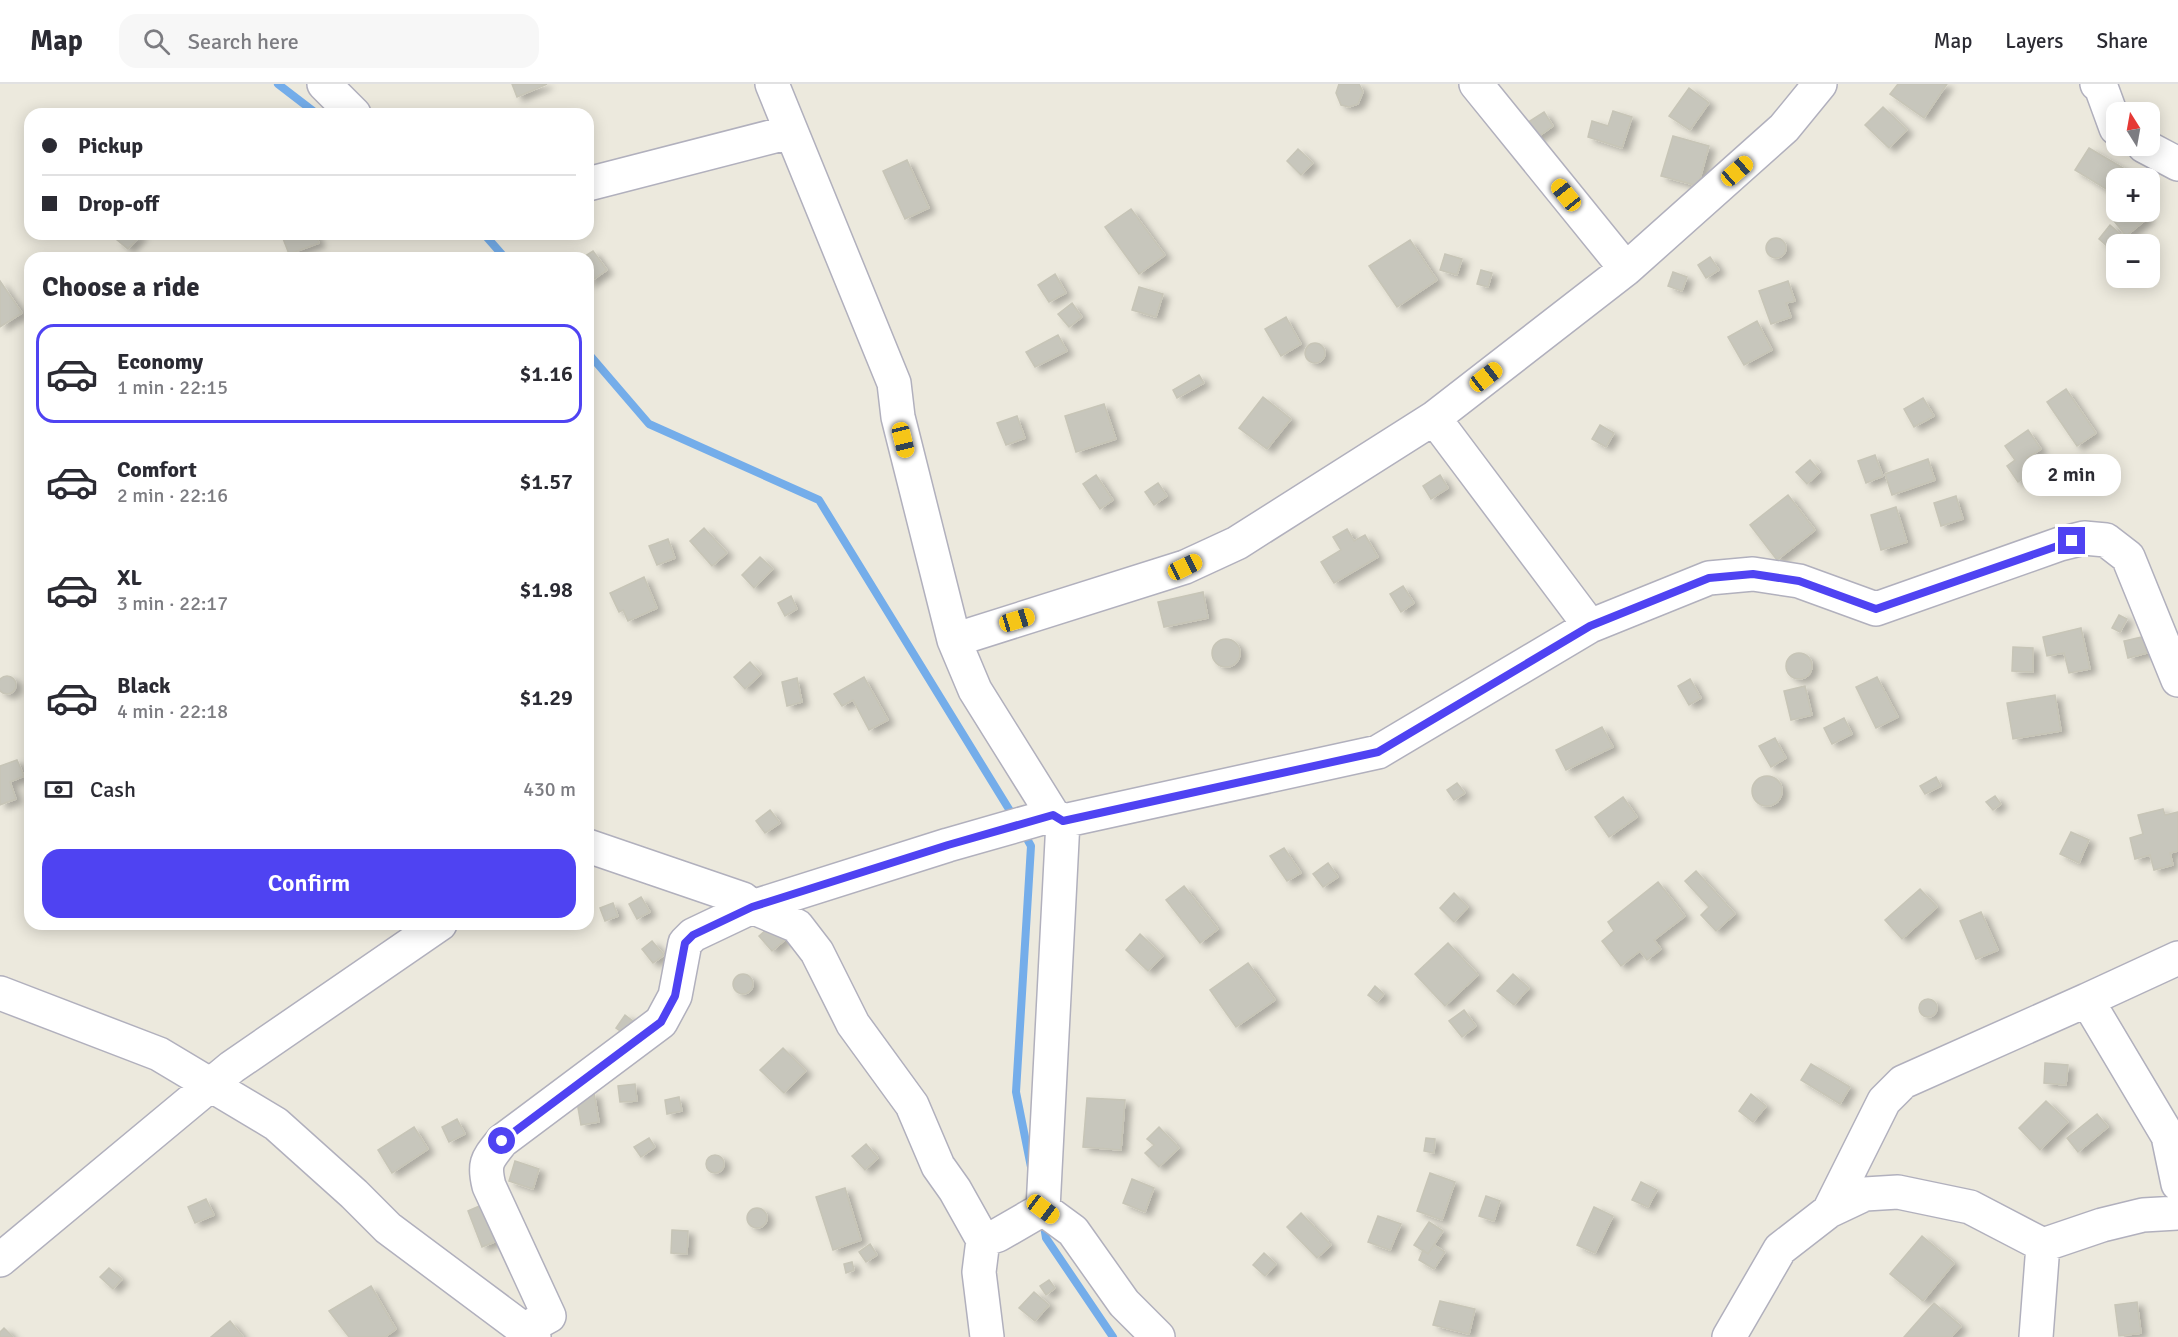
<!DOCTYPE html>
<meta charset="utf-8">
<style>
body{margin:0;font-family:Signika,sans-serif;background:#f7f7f7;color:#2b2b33;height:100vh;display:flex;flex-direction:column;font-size:22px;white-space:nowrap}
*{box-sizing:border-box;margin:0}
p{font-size:20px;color:#7c7c81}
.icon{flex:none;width:33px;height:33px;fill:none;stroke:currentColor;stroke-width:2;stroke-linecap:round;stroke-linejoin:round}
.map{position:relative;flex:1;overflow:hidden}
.side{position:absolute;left:24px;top:168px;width:570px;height:678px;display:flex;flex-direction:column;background:#fff;border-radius:18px;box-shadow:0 3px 15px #0003}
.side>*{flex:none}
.guide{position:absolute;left:24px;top:24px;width:570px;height:132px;border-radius:18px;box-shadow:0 3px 15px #0003;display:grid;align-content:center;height:132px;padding:0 18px;background:#fff}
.needle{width:39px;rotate:349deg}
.buttons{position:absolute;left:2106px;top:18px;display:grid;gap:12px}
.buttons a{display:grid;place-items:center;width:54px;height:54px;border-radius:12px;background:#fff;box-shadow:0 3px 15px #0003;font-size:30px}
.end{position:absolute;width:27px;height:27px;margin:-14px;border:8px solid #4f43f2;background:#fff;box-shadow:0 0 0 3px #fff}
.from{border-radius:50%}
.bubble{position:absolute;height:42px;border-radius:18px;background:#fff;box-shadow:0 3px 15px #0003;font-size:20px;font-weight:600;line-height:42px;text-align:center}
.car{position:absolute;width:18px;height:36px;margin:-18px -9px;border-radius:8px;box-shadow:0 0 4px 2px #0007;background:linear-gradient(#f5c518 24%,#345 0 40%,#f5c518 0 76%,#345 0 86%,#f5c518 0)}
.guide b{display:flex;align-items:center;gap:21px;height:57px;font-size:22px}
.guide b+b{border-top:2px solid #e1e1e2}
.guide i{width:15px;height:15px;background:#2b2b33}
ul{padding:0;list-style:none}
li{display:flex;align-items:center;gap:18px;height:99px;margin:0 12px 9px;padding:0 6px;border:3px solid transparent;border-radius:18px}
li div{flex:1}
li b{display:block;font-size:22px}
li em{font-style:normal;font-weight:600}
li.on{border-color:#4f43f2}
li>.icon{width:54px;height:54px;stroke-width:1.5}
h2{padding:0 18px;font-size:27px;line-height:72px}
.pay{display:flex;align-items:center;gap:15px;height:66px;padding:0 18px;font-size:22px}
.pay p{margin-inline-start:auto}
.button{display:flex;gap:12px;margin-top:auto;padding:12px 18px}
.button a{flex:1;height:69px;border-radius:18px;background:#4f43f2;color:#fff;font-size:24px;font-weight:600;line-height:69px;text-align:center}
header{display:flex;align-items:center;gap:36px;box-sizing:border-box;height:84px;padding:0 30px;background:#fff;border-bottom:2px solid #e1e1e2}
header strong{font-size:28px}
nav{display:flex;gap:33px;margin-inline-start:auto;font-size:21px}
.search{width:420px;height:54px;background:#f7f7f7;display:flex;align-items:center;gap:15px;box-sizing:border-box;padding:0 21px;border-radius:18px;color:#7c7c81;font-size:22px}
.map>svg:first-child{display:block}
</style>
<header>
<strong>Map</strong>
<div class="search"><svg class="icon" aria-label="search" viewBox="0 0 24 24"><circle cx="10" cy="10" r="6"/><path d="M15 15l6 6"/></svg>Search here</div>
<nav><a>Map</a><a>Layers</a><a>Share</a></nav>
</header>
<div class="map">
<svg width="2178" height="1253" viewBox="0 0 2178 1253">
<defs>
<filter id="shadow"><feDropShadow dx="6" dy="4" stdDeviation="3" flood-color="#0004"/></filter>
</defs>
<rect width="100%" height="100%" fill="#ece9dd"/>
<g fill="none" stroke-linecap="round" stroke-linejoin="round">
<!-- stream -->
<path stroke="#74adea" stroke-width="8" d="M 278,0 L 317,30
M 484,150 L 505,174
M 588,269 L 649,340 L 819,416 L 1015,735
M 1022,746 L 1031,762 L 1016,1008 L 1031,1083
M 1043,1136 L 1046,1154 L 1113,1253"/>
</g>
<!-- building -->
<path fill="#c7c6bc" stroke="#c7c5b7" stroke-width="1.5" filter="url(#shadow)" d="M 512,0 L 547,0 L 517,13 Z
M 1339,0 L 1359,0 L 1363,8 L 1358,20 L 1349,23 L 1341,21 L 1336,9 Z
M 1898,0 L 1947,0 L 1924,34 L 1890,10 Z
M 1689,4 L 1709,19 L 1690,46 L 1669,32 Z
M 1883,23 L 1907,46 L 1889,64 L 1865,41 Z
M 1613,27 L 1632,33 L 1622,64 L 1588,53 L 1592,37 L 1608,42 Z
M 1544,28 L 1553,42 L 1532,57 L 1522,42 Z
M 1673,52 L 1709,62 L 1698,102 L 1661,92 Z
M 2089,64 L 2133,90 L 2130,94 L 2116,94 L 2116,111 L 2075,86 Z
M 1298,65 L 1313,79 L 1301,91 L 1287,77 Z
M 907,76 L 929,124 L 905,135 L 883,87 Z
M 1131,125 L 1165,171 L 1139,190 L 1105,143 Z
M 2127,128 L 2143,128 L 2148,134 L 2126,152 L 2114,137 Z
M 2110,141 L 2127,156 L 2122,160 L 2116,160 L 2115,169 L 2099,155 Z
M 122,150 L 140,150 L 141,151 L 128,165 L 117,156 Z
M 288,150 L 315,150 L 319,159 L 289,170 L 282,152 Z
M1766 164a10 10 0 1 1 20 0a10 10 0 1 1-20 0Z
M 1410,156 L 1437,196 L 1397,223 L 1369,182 Z
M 593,167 L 607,186 L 588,199 L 588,174 L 582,174 Z
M 1445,170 L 1462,175 L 1457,191 L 1440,186 Z
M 1710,173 L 1719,186 L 1706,194 L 1698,181 Z
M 1481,186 L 1492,189 L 1488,203 L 1477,200 Z
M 1673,188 L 1687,193 L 1682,207 L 1668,202 Z
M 1055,190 L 1066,209 L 1049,218 L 1038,201 Z
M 0,197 L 22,229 L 0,243 Z
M 1788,197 L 1795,217 L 1786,219 L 1791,233 L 1771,240 L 1759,207 Z
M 1139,203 L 1163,210 L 1156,233 L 1132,226 Z
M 1072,219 L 1082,233 L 1069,243 L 1058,230 Z
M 1286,233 L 1301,260 L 1281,272 L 1265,245 Z
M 1757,237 L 1772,266 L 1744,281 L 1728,253 Z
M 1058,251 L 1067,267 L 1035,283 L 1026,268 Z
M1305 269a10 10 0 1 1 20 0a10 10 0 1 1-20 0Z
M 1199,291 L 1204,299 L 1177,314 L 1173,306 Z
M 2066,305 L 2096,349 L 2077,362 L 2047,318 Z
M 1263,313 L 1291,335 L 1267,365 L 1239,344 Z
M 1923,314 L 1934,332 L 1914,343 L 1904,325 Z
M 1104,320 L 1116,355 L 1076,368 L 1065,332 Z
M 1017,332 L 1025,354 L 1006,361 L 997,339 Z
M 1600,341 L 1614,349 L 1606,363 L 1592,355 Z
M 2028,346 L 2041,365 L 2027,374 L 2036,386 L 2018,398 L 2007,382 L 2015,376 L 2005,362 Z
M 1875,371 L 1883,392 L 1866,399 L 1858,377 Z
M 1928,375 L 1935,396 L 1892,411 L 1885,390 Z
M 1810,376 L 1820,388 L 1807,400 L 1796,388 Z
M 1096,391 L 1113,416 L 1100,425 L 1083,400 Z
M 1440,391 L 1448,404 L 1431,415 L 1423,402 Z
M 1158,399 L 1167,412 L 1154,421 L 1145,408 Z
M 1788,411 L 1815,446 L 1777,476 L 1750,441 Z
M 1956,412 L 1963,435 L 1941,442 L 1934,419 Z
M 1896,423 L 1907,458 L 1881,466 L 1871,431 Z
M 704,444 L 727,469 L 712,482 L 690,457 Z
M 1347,445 L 1354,457 L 1365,451 L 1378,473 L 1334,499 L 1321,478 L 1341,466 L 1333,453 Z
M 668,455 L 675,474 L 657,481 L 649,462 Z
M 760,473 L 773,485 L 754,504 L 742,491 Z
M 644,493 L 657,524 L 628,537 L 623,526 L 619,528 L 610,509 Z
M 1403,502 L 1414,519 L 1401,528 L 1390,510 Z
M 1203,508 L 1208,534 L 1164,543 L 1158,518 Z
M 791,512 L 797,525 L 785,532 L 778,519 Z
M 2119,531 L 2127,535 L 2120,548 L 2112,544 Z
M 2081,544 L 2090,585 L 2069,589 L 2064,569 L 2047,572 L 2043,553 Z
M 2142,553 L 2147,569 L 2128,574 L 2124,557 Z
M1212 569a14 14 0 1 1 28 0a14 14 0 1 1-28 0Z
M 2013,563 L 2033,564 L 2033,588 L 2012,587 Z
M1786 582a13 13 0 1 1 26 0a13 13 0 1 1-26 0Z
M 750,578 L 761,590 L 745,605 L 734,593 Z
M-2 601a9 9 0 1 1 18 0a9 9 0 1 1-18 0Z
M 864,593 L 888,636 L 869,646 L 853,616 L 842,622 L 834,610 Z
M 1877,593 L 1898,633 L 1876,644 L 1856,603 Z
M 797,594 L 802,618 L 787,622 L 782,598 Z
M 1690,595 L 1701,614 L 1689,621 L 1678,602 Z
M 1805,602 L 1812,631 L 1791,636 L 1784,607 Z
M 2055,611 L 2061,647 L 2013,655 L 2007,619 Z
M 1844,634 L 1852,650 L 1832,660 L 1824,644 Z
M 1602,643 L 1613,663 L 1566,686 L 1556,666 Z
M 1775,654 L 1786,674 L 1771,683 L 1759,662 Z
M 17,676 L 24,692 L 10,698 L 16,715 L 0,721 L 0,682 Z
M1752 707a15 15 0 1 1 30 0a15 15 0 1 1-30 0Z
M 1936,693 L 1941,702 L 1925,710 L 1920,702 Z
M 1457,699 L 1465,709 L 1454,716 L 1447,706 Z
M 1995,712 L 2001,720 L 1993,726 L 1986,718 Z
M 1623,713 L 1637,733 L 1609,753 L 1595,733 Z
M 2163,725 L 2165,731 L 2178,728 L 2178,767 L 2170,769 L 2173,781 L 2154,786 L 2150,771 L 2135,775 L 2130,754 L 2143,750 L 2138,731 Z
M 770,726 L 780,739 L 765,749 L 756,737 Z
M 2071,748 L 2089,756 L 2079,779 L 2060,770 Z
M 1284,764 L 1301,789 L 1287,797 L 1270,772 Z
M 1328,779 L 1338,793 L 1323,803 L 1313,790 Z
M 1696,787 L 1735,830 L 1716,847 L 1701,831 L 1709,823 L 1685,797 Z
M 1658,798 L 1685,832 L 1654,856 L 1661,865 L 1647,876 L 1640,867 L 1621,882 L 1602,857 L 1614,847 L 1608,838 Z
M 1184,802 L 1218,845 L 1200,859 L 1166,816 Z
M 1920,805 L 1937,823 L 1902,855 L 1885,836 Z
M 1454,809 L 1468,823 L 1454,838 L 1440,824 Z
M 641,813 L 650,828 L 637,835 L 629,820 Z
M 613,819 L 618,832 L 605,837 L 600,824 Z
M 1981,828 L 1998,866 L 1976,875 L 1960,837 Z
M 774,839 L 786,855 L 772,867 L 759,852 Z
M 1140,850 L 1163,872 L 1148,887 L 1126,866 Z
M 652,857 L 664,871 L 653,879 L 642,865 Z
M 1448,859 L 1478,891 L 1445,922 L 1415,890 Z
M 1248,879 L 1275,916 L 1236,943 L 1210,906 Z
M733 900a10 10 0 1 1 20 0a10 10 0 1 1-20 0Z
M 1513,890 L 1529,904 L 1514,921 L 1497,907 Z
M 1375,902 L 1384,910 L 1377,918 L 1368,911 Z
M1919 924a9 9 0 1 1 18 0a9 9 0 1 1-18 0Z
M 1464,926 L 1476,942 L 1462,953 L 1449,937 Z
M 625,931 L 638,941 L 629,953 L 616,944 Z
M 783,964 L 806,987 L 784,1009 L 760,986 Z
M 2045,979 L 2068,981 L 2066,1001 L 2044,999 Z
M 1811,980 L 1850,1003 L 1840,1020 L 1801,996 Z
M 635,1000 L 637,1017 L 620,1018 L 618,1002 Z
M 594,1009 L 599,1038 L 581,1041 L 576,1012 Z
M 1751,1010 L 1766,1022 L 1753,1038 L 1739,1027 Z
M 679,1013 L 682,1027 L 667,1030 L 665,1016 Z
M 1087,1014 L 1125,1016 L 1121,1066 L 1083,1063 Z
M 2046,1017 L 2068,1038 L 2040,1066 L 2019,1044 Z
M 2097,1030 L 2108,1043 L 2078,1068 L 2067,1054 Z
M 457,1035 L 465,1050 L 449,1058 L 442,1043 Z
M 414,1043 L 428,1065 L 392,1089 L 378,1066 Z
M 1159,1043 L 1179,1064 L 1159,1083 L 1145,1069 L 1154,1061 L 1147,1055 Z
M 649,1054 L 655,1063 L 641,1073 L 634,1063 Z
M 1426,1054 L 1435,1055 L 1434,1069 L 1424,1067 Z
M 866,1060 L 878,1074 L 865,1086 L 852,1072 Z
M706 1080a9 9 0 1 1 18 0a9 9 0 1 1-18 0Z
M 515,1077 L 539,1085 L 533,1105 L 509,1097 Z
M 1430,1089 L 1455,1098 L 1442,1136 L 1417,1127 Z
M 1132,1095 L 1154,1104 L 1145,1128 L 1123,1119 Z
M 1641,1098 L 1657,1106 L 1648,1123 L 1632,1116 Z
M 845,1104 L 861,1156 L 833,1166 L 816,1113 Z
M 1486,1112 L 1500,1117 L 1494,1137 L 1479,1132 Z
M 206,1115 L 214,1131 L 195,1139 L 188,1123 Z
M 484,1120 L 499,1156 L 482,1163 L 468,1127 Z
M 1594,1123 L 1613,1132 L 1595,1169 L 1577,1161 Z
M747 1134a10 10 0 1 1 20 0a10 10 0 1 1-20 0Z
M 1301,1129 L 1331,1161 L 1317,1174 L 1287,1143 Z
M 1378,1132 L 1401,1140 L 1390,1166 L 1368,1158 Z
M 1429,1138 L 1443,1147 L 1428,1170 L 1414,1161 Z
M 672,1146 L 688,1147 L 687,1170 L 671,1169 Z
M 1922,1152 L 1954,1179 L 1923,1217 L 1890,1190 Z
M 870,1160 L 877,1171 L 866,1178 L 859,1168 Z
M 1434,1161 L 1445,1168 L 1434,1185 L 1419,1176 L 1423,1166 L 1428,1170 Z
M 1264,1169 L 1276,1180 L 1265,1192 L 1253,1181 Z
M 852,1178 L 854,1186 L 846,1189 L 844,1180 Z
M 109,1184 L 122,1195 L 113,1205 L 100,1193 Z
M 1049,1196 L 1055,1204 L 1046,1211 L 1040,1202 Z
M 371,1202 L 396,1245 L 385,1253 L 349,1253 L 329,1227 Z
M 1034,1208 L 1049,1221 L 1035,1237 L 1019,1224 Z
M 1440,1217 L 1475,1225 L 1469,1250 L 1433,1241 Z
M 2137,1218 L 2141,1249 L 2119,1252 L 2115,1221 Z
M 1934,1219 L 1961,1242 L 1951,1253 L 1904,1253 Z
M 230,1237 L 243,1253 L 211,1253 Z
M 4,1244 L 13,1253 L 0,1253 L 0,1248 Z"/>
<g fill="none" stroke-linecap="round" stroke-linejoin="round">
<defs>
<path id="minor" d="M 324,0 L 354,30
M 772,0 L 894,299 L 898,333 L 954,556 L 975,606 L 1053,731 L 1063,737 L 1043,1125
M 1476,0 L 1626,185
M 2097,0 L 2101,3 L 2116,44
M 2144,62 L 2178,80
M 588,100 L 790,48
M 1590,542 L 1709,494 L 1753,490 L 1799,497 L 1876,525 L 2060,460 L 2084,454 L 2106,456 L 2128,473 L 2178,596
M 954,556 L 1185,483 L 1237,459 L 1434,334
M 1063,737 L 1378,668 L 1590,542 L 1434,334 L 1626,185 L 1784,44 L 1820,0
M 588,762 L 743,815 L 752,823 L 797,842 L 817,868 L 853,940 L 912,1021 L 938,1082 L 955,1106 L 983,1156 L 979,1188 L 987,1253
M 2178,874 L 2087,916 L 2168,1052 L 2178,1100
M 0,909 L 159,970 L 276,1040 L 354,1110 L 388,1144 L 534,1253
M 1043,1125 L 1073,1147 L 1124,1219 L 1158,1253
M 1829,1127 L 1884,1017 L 1903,998 L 2087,916
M 983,1156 L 998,1151 L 1043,1125
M 0,1176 L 232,983 L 440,840
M 525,1245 L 549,1232 L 489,1102 C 483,1078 488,1075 502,1057 L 661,938 L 675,912 L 685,859 L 693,851 L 752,823 L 948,761 L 1053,731
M 1729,1253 L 1780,1165 L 1829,1127 L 1865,1110 L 1898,1108 L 1970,1123 L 2043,1161 L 2102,1141 L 2143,1131 L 2178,1129
M 2036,1253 L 2043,1161"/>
</defs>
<!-- minor casing -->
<use href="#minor" stroke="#b1b0bd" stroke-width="36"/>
<!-- minor -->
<use href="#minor" stroke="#fff" stroke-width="33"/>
</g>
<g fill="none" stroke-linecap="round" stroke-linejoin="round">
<!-- route -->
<path stroke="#4f43f2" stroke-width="8" d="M 502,1057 L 661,938 L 675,912 L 685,859 L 693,851 L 752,823 L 948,761 L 1053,731 L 1063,737 L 1378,668 L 1590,542 L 1709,494 L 1753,490 L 1799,497 L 1876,525 L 2072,457"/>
</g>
</svg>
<div class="buttons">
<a><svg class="needle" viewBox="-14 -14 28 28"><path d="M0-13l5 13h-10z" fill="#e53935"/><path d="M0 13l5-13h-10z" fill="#7c7c81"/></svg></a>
<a>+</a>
<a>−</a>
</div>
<i class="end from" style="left:502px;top:1057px"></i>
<i class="end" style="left:2072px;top:457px"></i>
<div class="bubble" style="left:2022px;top:370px;width:99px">2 min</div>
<i class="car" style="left:1737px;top:87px;rotate:49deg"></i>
<i class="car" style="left:1566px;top:111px;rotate:321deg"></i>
<i class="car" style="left:1486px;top:293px;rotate:52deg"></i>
<i class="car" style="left:903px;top:356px;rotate:166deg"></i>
<i class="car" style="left:1185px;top:483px;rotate:64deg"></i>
<i class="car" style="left:1017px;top:536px;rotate:73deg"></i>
<i class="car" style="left:1043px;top:1125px;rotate:127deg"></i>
<div class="guide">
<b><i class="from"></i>Pickup</b>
<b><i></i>Drop-off</b>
</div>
<section class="side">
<h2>Choose a ride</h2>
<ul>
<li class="on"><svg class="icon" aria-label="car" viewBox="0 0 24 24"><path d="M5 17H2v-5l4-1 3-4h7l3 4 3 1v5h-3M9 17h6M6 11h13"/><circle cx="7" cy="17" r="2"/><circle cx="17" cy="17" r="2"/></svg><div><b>Economy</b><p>1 min · 22:15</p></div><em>$1.16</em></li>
<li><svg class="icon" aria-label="car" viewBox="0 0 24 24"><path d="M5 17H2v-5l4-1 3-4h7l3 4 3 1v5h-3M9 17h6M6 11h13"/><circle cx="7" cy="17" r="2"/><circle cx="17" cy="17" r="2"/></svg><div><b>Comfort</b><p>2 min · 22:16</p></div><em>$1.57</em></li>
<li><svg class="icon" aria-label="car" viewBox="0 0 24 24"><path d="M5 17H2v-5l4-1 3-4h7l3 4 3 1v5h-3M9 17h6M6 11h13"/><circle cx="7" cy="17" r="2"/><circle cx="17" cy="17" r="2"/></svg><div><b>XL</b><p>3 min · 22:17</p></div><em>$1.98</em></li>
<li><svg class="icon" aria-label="car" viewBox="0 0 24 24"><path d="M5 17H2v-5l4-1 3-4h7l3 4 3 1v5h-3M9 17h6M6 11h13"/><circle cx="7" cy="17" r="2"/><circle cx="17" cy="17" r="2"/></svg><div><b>Black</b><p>4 min · 22:18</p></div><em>$1.29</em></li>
</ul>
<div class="pay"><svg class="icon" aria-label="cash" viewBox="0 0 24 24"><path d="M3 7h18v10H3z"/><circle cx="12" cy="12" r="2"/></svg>Cash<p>430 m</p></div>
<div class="button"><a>Confirm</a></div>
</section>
</div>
